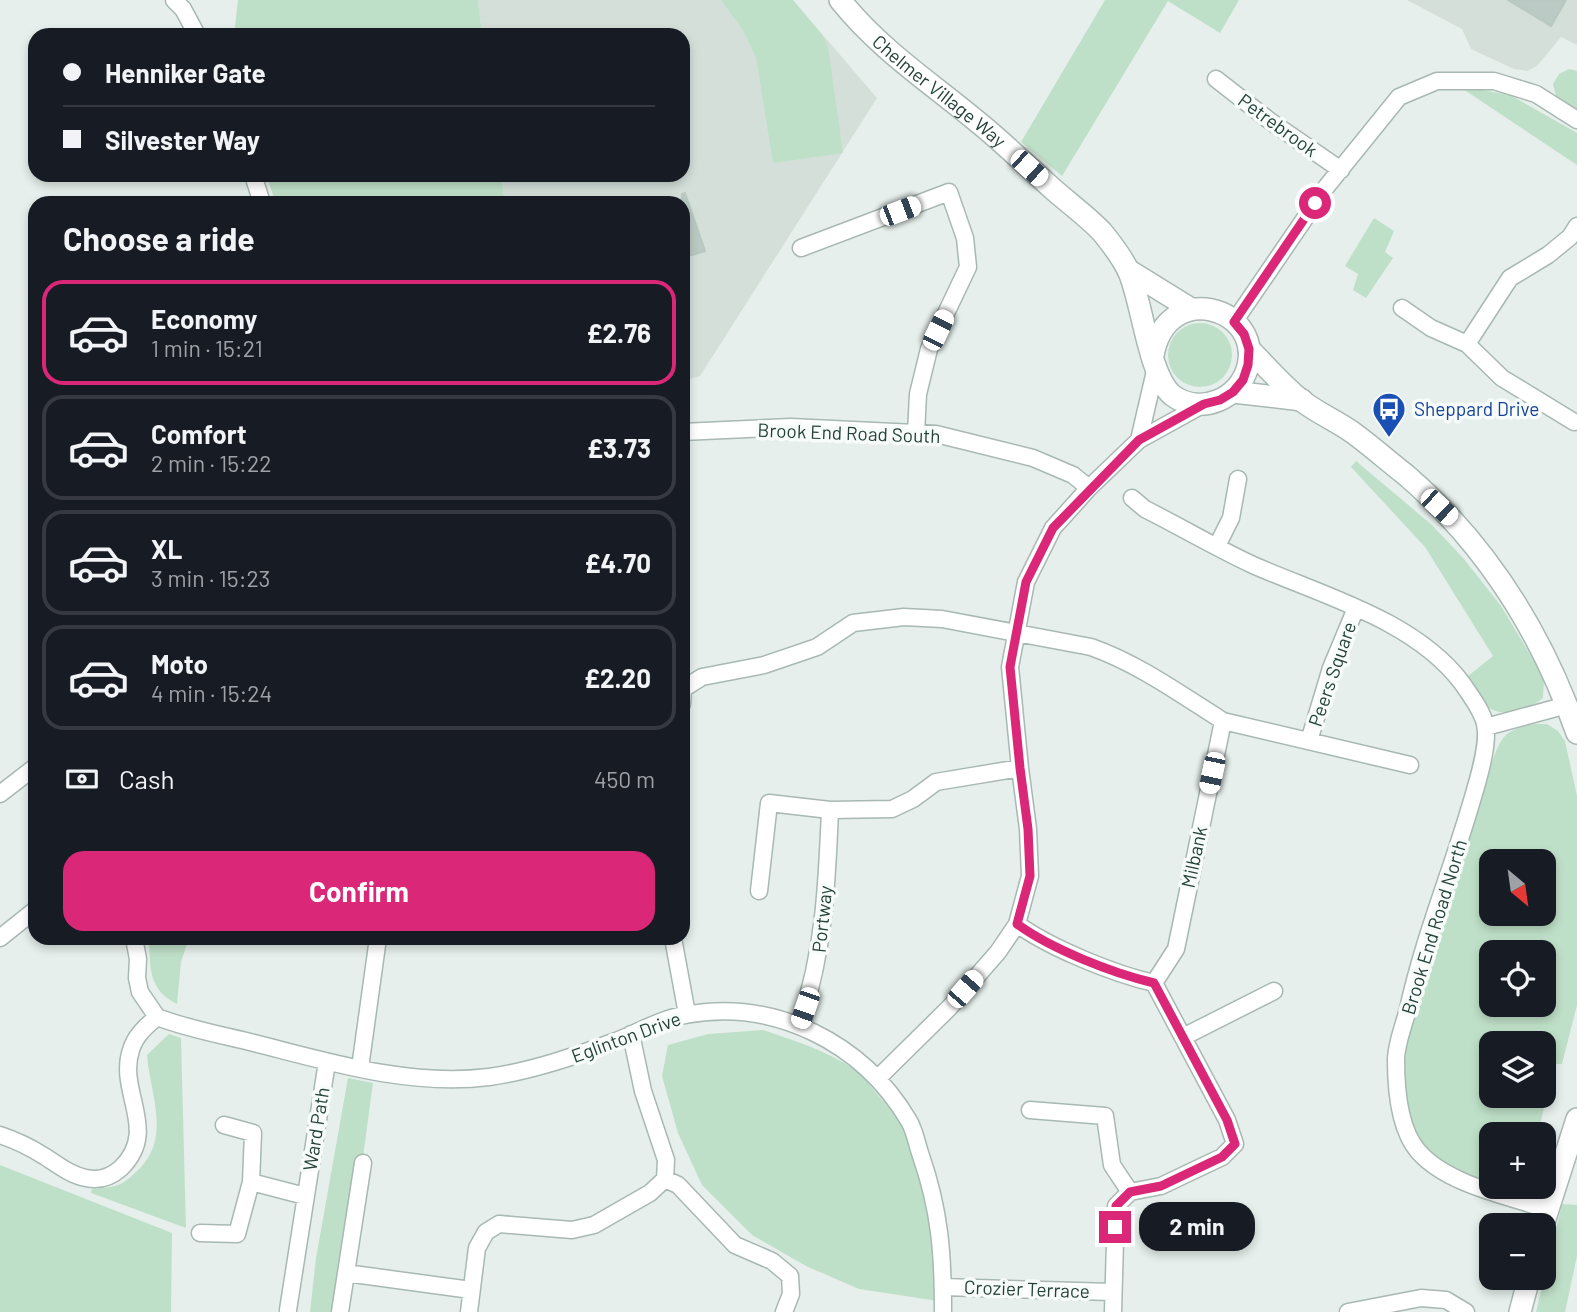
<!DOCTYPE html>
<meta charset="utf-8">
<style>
body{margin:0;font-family:Barlow,sans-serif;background:#20242c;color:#f1f3f6;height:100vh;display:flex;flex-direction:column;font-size:26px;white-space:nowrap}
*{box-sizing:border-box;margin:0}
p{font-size:23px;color:#9ea1a6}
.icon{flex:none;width:38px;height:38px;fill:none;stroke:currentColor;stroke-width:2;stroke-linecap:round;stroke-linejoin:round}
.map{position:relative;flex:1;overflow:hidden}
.drawer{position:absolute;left:28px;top:196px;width:662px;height:749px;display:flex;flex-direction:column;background:#171b24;border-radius:21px;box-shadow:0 4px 10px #0003}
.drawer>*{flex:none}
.hud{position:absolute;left:28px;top:28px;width:662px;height:154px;border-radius:21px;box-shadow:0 4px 10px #0003;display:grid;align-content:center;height:154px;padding:0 35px;background:#171b24}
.needle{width:46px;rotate:151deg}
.tools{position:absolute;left:1479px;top:849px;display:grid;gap:14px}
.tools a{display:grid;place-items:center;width:77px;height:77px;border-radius:14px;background:#171b24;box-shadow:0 4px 10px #0003;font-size:35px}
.end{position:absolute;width:32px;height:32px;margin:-16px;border:9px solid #db2777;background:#fff;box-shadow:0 0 0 4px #fff}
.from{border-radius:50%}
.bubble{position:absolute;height:49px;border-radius:21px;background:#171b24;box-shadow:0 4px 10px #0003;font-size:23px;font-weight:700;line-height:49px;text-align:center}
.car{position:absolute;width:21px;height:42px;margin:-21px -10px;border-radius:9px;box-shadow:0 0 5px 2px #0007;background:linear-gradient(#fff 24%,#345 0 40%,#fff 0 76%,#345 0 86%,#fff 0)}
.hud b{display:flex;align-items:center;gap:24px;height:66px;font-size:26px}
.hud b+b{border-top:2px solid #363941}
.hud i{width:18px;height:18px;background:#f1f3f6}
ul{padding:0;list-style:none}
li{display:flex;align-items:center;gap:21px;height:105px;margin:0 14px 10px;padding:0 21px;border:4px solid #363941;border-radius:21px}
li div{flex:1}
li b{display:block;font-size:26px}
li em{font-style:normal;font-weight:700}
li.current{border-color:#db2777}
li>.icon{width:63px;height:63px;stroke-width:1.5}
h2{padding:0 35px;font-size:32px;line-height:84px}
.pay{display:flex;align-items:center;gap:18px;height:77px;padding:0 35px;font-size:26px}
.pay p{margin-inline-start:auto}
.button{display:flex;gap:14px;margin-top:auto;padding:14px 35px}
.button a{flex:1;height:80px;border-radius:21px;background:#db2777;color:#fff;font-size:28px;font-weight:700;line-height:80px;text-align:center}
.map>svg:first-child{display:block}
</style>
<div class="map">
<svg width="1577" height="1312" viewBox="0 0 1577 1312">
<rect width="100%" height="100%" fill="#e6efeb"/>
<!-- built -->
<path fill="#d4dfda" d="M 478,0 L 793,0 L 877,98 L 700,376 L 683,381 L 682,203 L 505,203 L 501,175 L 682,175 L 682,35 L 482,35 Z
M 1407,0 L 1577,0 L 1577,45 L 1561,37 L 1537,66 L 1527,71 L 1514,69 L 1471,49 L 1462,29 Z"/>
<!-- green -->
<path fill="#bfe0c8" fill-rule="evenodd" d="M 238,0 L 478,0 L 482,35 L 234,35 Z
M 721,0 L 793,0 L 823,36 L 828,47 L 843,153 L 773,163 L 756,57 L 743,30 Z
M 1105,0 L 1239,0 L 1220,33 L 1168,1 L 1062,176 L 1021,142 Z
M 1569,69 L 1577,71 L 1577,111 L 1556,96 L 1553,84 L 1559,74 Z
M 1463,89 L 1482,90 L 1510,95 L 1572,130 L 1577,133 L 1577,165 Z
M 266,175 L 501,175 L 505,203 L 276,203 Z
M 1374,218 L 1394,231 L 1385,252 L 1393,258 L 1366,298 L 1353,290 L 1358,274 L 1345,266 Z
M1168 355a32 32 0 1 1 64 0a32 32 0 1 1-64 0Z
M 1356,461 L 1432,525 L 1464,559 L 1501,606 L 1544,678 L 1543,698 C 1529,709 1501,720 1485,705 C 1478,698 1473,685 1468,676 L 1493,656 L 1425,547 L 1351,467 Z
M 1534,724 L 1547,724 L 1558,731 L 1565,741 L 1577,796 L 1577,1005 L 1562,1064 L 1554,1064 L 1538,1134 L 1491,1134 L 1491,1183 C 1375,1160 1401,1045 1426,963 C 1438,922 1453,882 1468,842 C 1475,820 1492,748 1505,736 C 1512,729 1524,726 1534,724 ZM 1491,861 L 1544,861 L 1544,914 L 1491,914 ZM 1491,952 L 1544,952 L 1544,1004 L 1491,1004 ZM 1491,1043 L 1544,1043 L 1544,1096 L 1491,1096 Z
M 149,938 L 189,938 L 181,962 L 177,1004 C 148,990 150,967 149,938 Z
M 763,1030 C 793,1040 825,1050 852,1068 C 862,1074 870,1086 878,1095 C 936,1156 933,1222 938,1301 L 859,1289 L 806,1266 L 752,1235 L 702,1185 L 678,1133 L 662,1076 L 668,1045 L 708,1034 Z
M 169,1034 L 181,1038 L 186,1228 L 91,1193 L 92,1189 C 100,1188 110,1188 118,1185 C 126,1182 134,1174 140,1168 C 171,1136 150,1094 147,1055 Z
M 348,1078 L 373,1083 L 342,1312 L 310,1312 L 316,1258 Z
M 0,1165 L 172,1233 L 171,1312 L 0,1312 Z
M 1562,1204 L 1577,1205 L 1577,1256 L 1565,1312 L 1536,1312 Z"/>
<!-- building -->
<path fill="#bbcac4" stroke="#b8c9c2" stroke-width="2" d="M 1508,0 L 1566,0 L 1551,26 Z
M 685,193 L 705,251 L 682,258 L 682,194 Z"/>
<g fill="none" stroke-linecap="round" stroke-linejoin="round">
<defs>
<path id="minor" d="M 174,0 L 183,9 L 197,35
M 1216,79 L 1270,121 L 1341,170
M 253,175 L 262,203
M 801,248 L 949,192 L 965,238 L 968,267 L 929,349 L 918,394 L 916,433
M 1402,308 L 1431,328 L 1467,344
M 1234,322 L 1327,186 L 1399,97 L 1437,81 L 1494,81 L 1536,94 L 1577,120
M 1574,422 L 1502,378 L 1467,344 L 1510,278 L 1548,255 L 1570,237 L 1577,226
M 682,432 L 791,427 L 936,434 L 1033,458 L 1073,475 L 1089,488
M 1139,440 L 1155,371
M 1132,498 L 1145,509 C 1181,527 1216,548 1253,565 C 1321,595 1415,620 1462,683 C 1470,695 1482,710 1485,724 C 1490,744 1476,787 1470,807 C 1450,875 1423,940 1408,1009 C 1404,1025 1396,1044 1396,1060 C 1396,1089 1399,1129 1418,1151 C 1446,1184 1507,1196 1547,1209
M 1217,546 L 1231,518 L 1238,479
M 682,704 L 683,689 L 702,677 L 764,665 L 817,647 L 853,623 L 904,617 L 942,619 L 1091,647 C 1139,664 1180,694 1223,721 L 1176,949 L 1154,983 C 1114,974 1050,948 1017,924
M 1223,721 L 1410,765
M 1486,727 L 1567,705
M 1309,741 L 1331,668 L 1356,608
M 0,794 L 35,767
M 830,810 L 892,809 L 913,799 L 936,782 L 1020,768
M 759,891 L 769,803 L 830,810 C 827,884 824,955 799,1025
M 0,938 L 35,910
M 134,938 L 138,959 L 137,978 L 140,992 L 157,1017 C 188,1029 222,1035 254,1043 C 329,1062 410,1087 489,1077 C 532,1071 575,1056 616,1041 C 639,1032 660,1019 685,1015 C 775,998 863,1043 909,1121 C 915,1131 917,1145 921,1156 C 940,1211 943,1254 943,1312
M 673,938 L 687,1014
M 1183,1037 L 1274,991
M 360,1068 L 378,938
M 878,1078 L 949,1008 L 998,952 L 1017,924 L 1030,876 L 1028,829 L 1020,768 L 1010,667 L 1026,582 L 1053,528 L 1089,488 L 1139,440 L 1204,404
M 1030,1110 L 1105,1116 L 1112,1165 L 1130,1192
M 224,1125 L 253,1133 L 251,1182
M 0,1135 C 15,1140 30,1147 44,1156 C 57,1164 70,1175 86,1178 C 99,1181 111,1177 121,1168 C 160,1130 117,1092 131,1050 C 135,1036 146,1026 157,1017
M 665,1179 L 678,1185 L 735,1245 L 772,1261 L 790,1276 L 791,1294 L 784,1312
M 200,1233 L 237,1234 L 251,1182 L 305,1196
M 346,1273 L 363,1163
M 943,1287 L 1112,1292
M 288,1310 L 327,1062
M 340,1312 L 346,1273 L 471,1290
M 469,1312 L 477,1248 L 486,1232 L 499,1224 L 572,1230 L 594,1225 L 650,1193 L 665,1179 L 666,1160 L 643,1091 L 631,1034
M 1113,1312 L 1116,1206 L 1130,1192 L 1161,1186 L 1222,1157 L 1235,1144 L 1227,1120 L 1154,983
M 1348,1312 L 1421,1298 L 1446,1300 L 1466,1312"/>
<g id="tertiary">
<path id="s1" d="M 840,0 C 881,51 930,82 979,123 C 1005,144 1029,168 1054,190 C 1070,204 1088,217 1102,232 C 1111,243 1123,259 1129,272 C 1142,302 1149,376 1172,395 C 1200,416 1240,399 1248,366 C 1262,307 1167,279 1153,355"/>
<path d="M 1128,270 L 1191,309"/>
<path d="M 1249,349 C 1266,366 1283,386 1302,401 C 1318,413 1336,421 1352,432 C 1370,445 1388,461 1406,475 C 1486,544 1542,634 1577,733"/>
<path d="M 1233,392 L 1302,400"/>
<path d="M 1543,1225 L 1577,1119"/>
<path d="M 1520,1312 L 1529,1278"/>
</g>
</defs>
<!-- minor casing -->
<use href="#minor" stroke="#a8b8b2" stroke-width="19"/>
<!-- tertiary casing -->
<use href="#tertiary" stroke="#a8b8b2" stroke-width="24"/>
<!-- minor -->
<use href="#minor" stroke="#fff" stroke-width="16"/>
<!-- tertiary -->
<use href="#tertiary" stroke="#fff" stroke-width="21"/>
</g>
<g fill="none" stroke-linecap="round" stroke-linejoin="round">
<!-- route -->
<path stroke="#db2777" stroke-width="9" d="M 1115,1227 L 1116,1206 L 1130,1192 L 1161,1186 L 1222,1157 L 1235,1144 L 1227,1120 L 1154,983 C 1112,973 1051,949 1017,924 L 1030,876 L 1028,829 L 1020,768 L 1010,667 L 1026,582 L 1053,528 L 1139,440 L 1204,404 L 1220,400 L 1233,392 L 1243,380 L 1248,365 L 1249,349 L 1244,334 L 1234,322 L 1315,203"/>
</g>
<!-- icons -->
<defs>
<symbol id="bus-pin" viewBox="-11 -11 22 30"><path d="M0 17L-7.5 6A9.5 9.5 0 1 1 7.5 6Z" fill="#1a4fb4" stroke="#f7fbf9"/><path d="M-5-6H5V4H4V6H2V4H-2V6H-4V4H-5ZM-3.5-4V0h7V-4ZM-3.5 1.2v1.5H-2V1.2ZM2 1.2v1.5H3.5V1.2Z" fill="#fff"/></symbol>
</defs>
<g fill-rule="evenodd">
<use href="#bus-pin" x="1370" y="390" width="38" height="52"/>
</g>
<g text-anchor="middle" stroke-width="7" stroke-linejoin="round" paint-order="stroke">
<!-- street labels -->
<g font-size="19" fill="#24423a" stroke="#f7fbf9">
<text dy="7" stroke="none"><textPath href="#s1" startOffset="135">Chelmer Village Way</textPath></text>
<text transform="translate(1278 125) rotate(36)" y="7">Petrebrook</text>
<text transform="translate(849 433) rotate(2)" y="7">Brook End Road South</text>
<text transform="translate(1332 674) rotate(-71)" y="7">Peers Square</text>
<text transform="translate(1194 857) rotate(-78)" y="7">Milbank</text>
<text transform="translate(822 919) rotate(-84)" y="7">Portway</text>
<text transform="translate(1434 927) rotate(-73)" y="7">Brook End Road North</text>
<text transform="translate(626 1037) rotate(-20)" y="7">Eglinton Drive</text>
<text transform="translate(316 1129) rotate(-81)" y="7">Ward Path</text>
<text transform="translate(1027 1289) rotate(2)" y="7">Crozier Terrace</text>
</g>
<!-- transit labels -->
<g font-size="19" fill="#164399" stroke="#f7fbf9" text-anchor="start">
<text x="1414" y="416">Sheppard Drive</text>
</g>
</g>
</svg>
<div class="tools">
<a><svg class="needle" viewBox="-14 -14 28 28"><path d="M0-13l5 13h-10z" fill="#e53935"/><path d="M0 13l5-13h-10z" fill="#9ea1a6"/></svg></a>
<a><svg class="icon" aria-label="locate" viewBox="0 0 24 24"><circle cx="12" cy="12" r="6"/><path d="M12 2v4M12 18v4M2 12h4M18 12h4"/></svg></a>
<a><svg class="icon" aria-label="layers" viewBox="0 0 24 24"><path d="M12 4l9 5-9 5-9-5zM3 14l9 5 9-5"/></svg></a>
<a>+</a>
<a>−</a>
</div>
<i class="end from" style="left:1315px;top:203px"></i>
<i class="end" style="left:1115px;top:1227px"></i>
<div class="bubble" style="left:1139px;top:1202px;width:116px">2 min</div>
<i class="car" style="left:1029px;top:168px;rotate:132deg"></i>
<i class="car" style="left:900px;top:211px;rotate:69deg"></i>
<i class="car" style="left:938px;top:330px;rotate:26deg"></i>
<i class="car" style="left:1439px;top:507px;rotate:133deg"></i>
<i class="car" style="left:1212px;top:773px;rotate:192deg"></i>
<i class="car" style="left:965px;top:989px;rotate:41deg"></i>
<i class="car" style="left:805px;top:1008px;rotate:199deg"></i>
<div class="hud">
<b><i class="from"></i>Henniker Gate</b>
<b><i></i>Silvester Way</b>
</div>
<section class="drawer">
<h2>Choose a ride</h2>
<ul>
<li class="current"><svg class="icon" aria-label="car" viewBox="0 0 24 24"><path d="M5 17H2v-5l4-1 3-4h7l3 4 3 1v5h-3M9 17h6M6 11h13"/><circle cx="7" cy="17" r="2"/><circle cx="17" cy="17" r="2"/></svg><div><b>Economy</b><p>1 min · 15:21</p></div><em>£2.76</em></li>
<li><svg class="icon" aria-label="car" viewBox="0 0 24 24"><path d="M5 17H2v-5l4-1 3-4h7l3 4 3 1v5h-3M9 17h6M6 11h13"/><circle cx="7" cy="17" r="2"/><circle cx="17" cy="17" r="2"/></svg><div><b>Comfort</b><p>2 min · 15:22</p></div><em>£3.73</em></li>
<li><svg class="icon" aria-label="car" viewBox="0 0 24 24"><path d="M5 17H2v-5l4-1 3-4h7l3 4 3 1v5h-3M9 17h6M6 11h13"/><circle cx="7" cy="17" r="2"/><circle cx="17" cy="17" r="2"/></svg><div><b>XL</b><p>3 min · 15:23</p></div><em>£4.70</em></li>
<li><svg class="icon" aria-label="car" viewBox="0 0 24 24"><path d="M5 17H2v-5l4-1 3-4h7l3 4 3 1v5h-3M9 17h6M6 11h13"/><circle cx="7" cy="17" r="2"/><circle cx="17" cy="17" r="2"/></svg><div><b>Moto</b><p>4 min · 15:24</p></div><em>£2.20</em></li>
</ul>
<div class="pay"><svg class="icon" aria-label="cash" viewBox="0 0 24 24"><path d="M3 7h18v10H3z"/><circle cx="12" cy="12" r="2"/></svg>Cash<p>450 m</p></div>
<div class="button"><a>Confirm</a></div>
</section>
</div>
